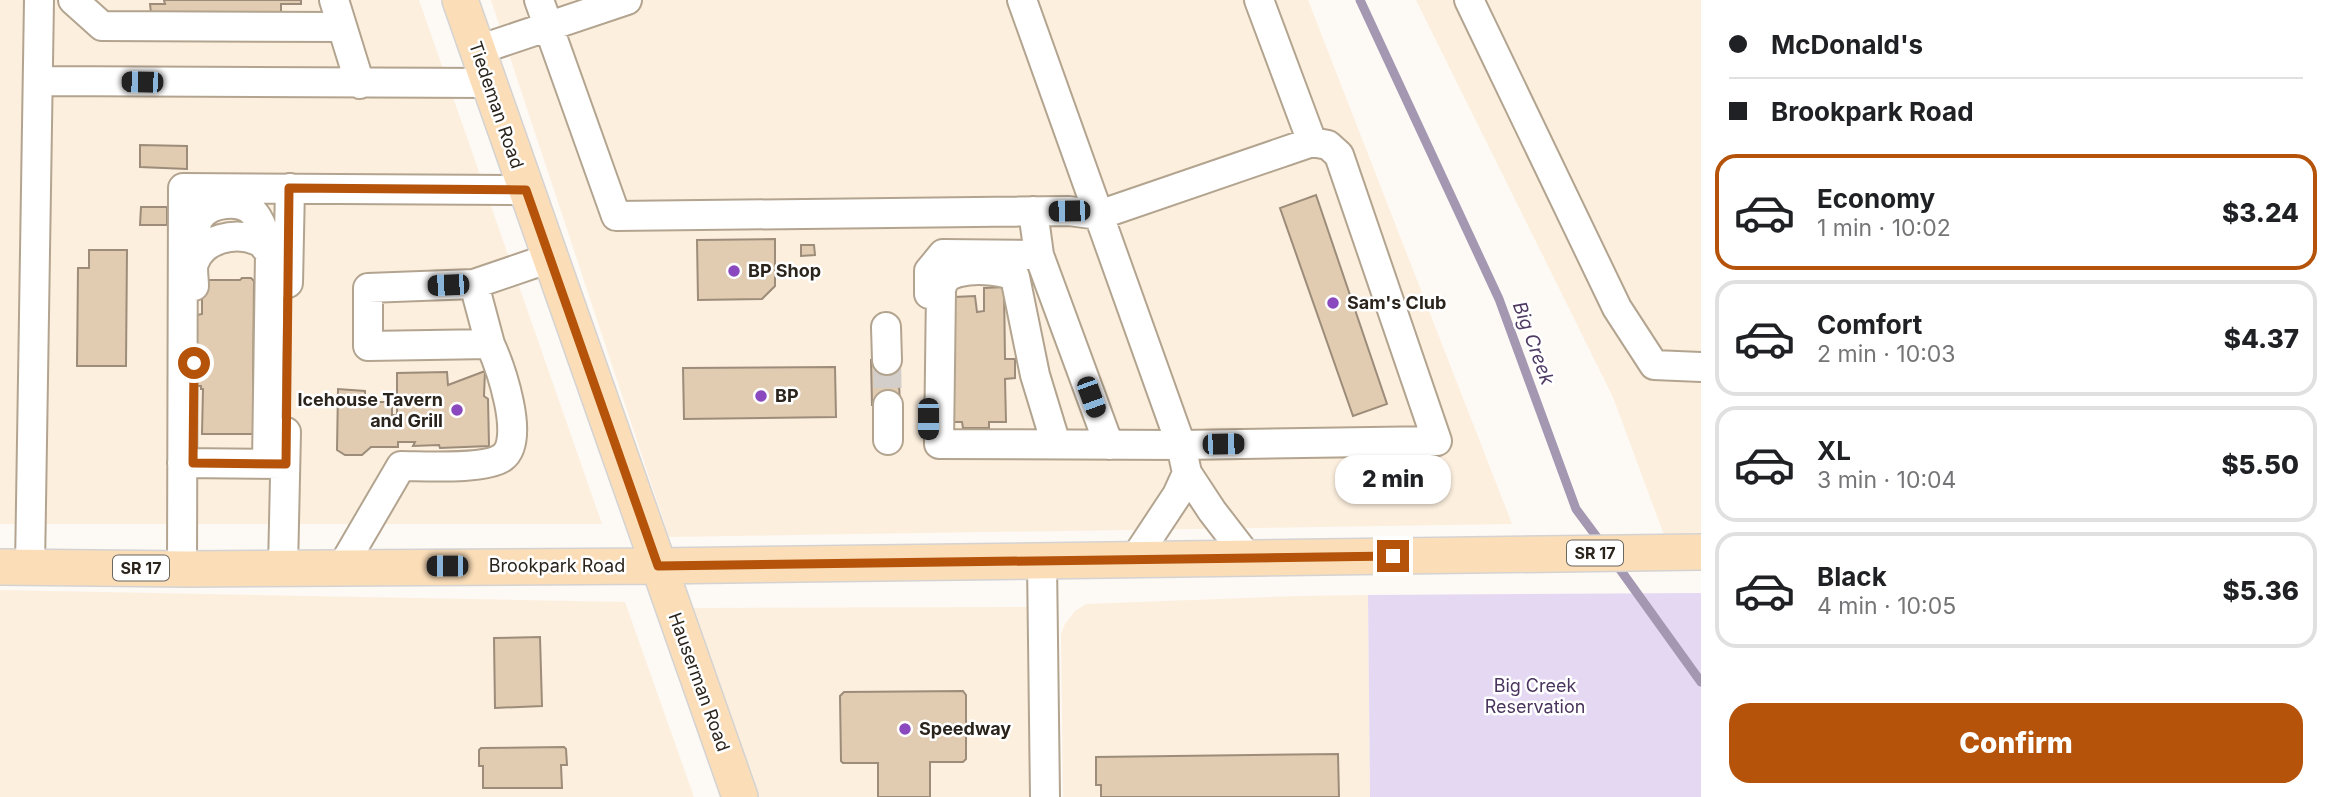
<!DOCTYPE html>
<meta charset="utf-8">
<style>
body{margin:0;font-family:Inter,sans-serif;background:#f6f6f6;color:#202124;height:100vh;display:flex;flex-direction:column;font-size:26px;white-space:nowrap}
*{box-sizing:border-box;margin:0}
p{font-size:23px;color:#757577}
.icon{flex:none;width:38px;height:38px;fill:none;stroke:currentColor;stroke-width:2;stroke-linecap:round;stroke-linejoin:round}
.map{position:relative;flex:1;overflow:hidden}
.sheet{display:flex;flex-direction:column;background:#fff;width:630px}
.sheet>*{flex:none}
.guide{display:grid;align-content:center;height:154px;padding:0 28px;background:#fff}
.end{position:absolute;width:32px;height:32px;margin:-16px;border:9px solid #b45309;background:#fff;box-shadow:0 0 0 4px #fff}
.from{border-radius:50%}
.bubble{position:absolute;height:49px;border-radius:21px;background:#fff;box-shadow:0 2px 5px #0004;font-size:23px;font-weight:800;line-height:49px;text-align:center}
.car{position:absolute;width:21px;height:42px;margin:-21px -10px;border-radius:9px;box-shadow:0 0 5px 2px #0007;background:linear-gradient(#222 24%,#8ab4d8 0 40%,#222 0 76%,#8ab4d8 0 86%,#222 0)}
.guide b{display:flex;align-items:center;gap:24px;height:66px;font-size:26px}
.guide b+b{border-top:2px solid #e0e0e0}
.guide i{width:18px;height:18px;background:#202124}
ul{padding:0;list-style:none}
li{display:flex;align-items:center;gap:21px;height:116px;margin:0 14px 10px;padding:0 14px;border:4px solid #e0e0e0;border-radius:21px}
li div{flex:1}
li b{display:block;font-size:26px}
li em{font-style:normal;font-weight:800}
li.active{border-color:#b45309}
li>.icon{width:63px;height:63px;stroke-width:1.5}
.cta{display:flex;gap:14px;margin-top:auto;padding:14px 28px}
.cta a{flex:1;height:80px;border-radius:21px;background:#b45309;color:#fff;font-size:28px;font-weight:800;line-height:80px;text-align:center}
main{display:flex;flex:1;min-height:0}
.map>svg:first-child{display:block}
</style>
<main>
<div class="map">
<svg width="1701" height="797" viewBox="0 0 1701 797">
<rect width="100%" height="100%" fill="#fdf9f5"/>
<!-- built -->
<path fill="#fcefde" d="M 0,0 L 419,0 L 602,524 L 0,524 Z
M 491,0 L 1308,0 L 1512,524 L 669,537 Z
M 1416,0 L 1701,0 L 1701,534 L 1664,535 L 1613,397 Z
M 0,590 L 625,602 L 694,797 L 0,797 Z
M 1368,595 L 1370,797 L 1063,797 L 1061,634 L 1065,624 L 1075,611 L 1086,604 L 1297,596 Z
M 1031,607 L 1031,797 L 753,797 L 691,608 Z"/>
<!-- green -->
<path fill="#e5d8f3" d="M 1701,593 L 1701,797 L 1370,797 L 1368,595 Z"/>
<g fill="none" stroke-linecap="round" stroke-linejoin="round">
<!-- stream -->
<path stroke="#a497b2" stroke-width="9" d="M 1360,0 L 1499,299 L 1576,509 L 1602,544
M 1614,561 L 1701,682"/>
</g>
<!-- building -->
<path fill="#e1ccb2" stroke="#9c8c79" stroke-width="2" d="M 164,0 L 301,0 L 301,4 L 281,4 L 281,20 L 152,22 L 150,4 L 165,4 Z
M 140,145 L 187,146 L 187,169 L 140,167 Z
M 1316,195 L 1387,404 L 1353,416 L 1280,208 Z
M 141,207 L 167,207 L 167,225 L 140,225 Z
M 775,239 L 775,286 L 762,299 L 698,300 L 697,240 Z
M 801,245 L 814,245 L 815,255 L 801,256 Z
M 89,250 L 127,250 L 126,366 L 77,366 L 78,268 L 89,268 Z
M 242,278 L 251,278 L 254,281 L 253,393 L 260,393 L 255,434 L 202,434 L 203,389 L 201,389 L 201,386 L 197,386 L 197,315 L 202,314 L 202,280 L 240,280 Z
M 1004,287 L 1005,359 L 1015,359 L 1015,378 L 1005,379 L 1006,422 L 989,422 L 989,428 L 963,428 L 962,422 L 946,422 L 945,312 L 955,312 L 954,297 L 975,296 L 977,312 L 984,311 L 984,288 Z
M 871,360 L 898,360 L 900,405 L 872,405 Z
M 835,367 L 836,417 L 684,419 L 683,368 Z
M 485,371 L 484,396 L 488,399 L 489,446 L 440,448 L 439,445 L 413,446 L 415,442 L 398,442 L 398,447 L 371,447 L 362,455 L 345,455 L 337,450 L 338,389 L 365,391 L 365,402 L 392,402 L 392,415 L 397,415 L 397,373 L 447,372 L 448,385 Z
M 540,637 L 542,706 L 495,708 L 494,638 Z
M 963,691 L 966,695 L 966,759 L 963,762 L 930,762 L 930,797 L 878,797 L 878,763 L 843,763 L 841,761 L 840,696 L 844,692 Z
M 564,747 L 566,749 L 567,765 L 561,765 L 562,788 L 483,788 L 483,766 L 479,766 L 479,750 L 481,748 Z
M 1338,754 L 1339,797 L 1101,797 L 1101,785 L 1096,785 L 1096,757 Z"/>
<g fill="none" stroke-linecap="round" stroke-linejoin="round">
<!-- minor-tunnel -->
<path stroke="#d3ceca" stroke-width="28" stroke-dasharray="28 14" stroke-linecap="butt" d="M 887,360 L 888,405"/>
<defs>
<path id="minor" d="M 73,0 L 102,26 L 342,27
M 334,0 L 360,84
M 539,0 L 616,216 L 1069,211 L 1099,215 L 1312,142 L 1328,145 L 1339,155 L 1437,441 L 1181,445 L 939,444 L 941,290 C 942,286 943,282 946,279 C 957,266 1002,269 1015,277 L 1035,375 L 1056,444
M 1022,0 L 1181,445 L 1187,473 L 1212,511 L 1249,559
M 1259,0 L 1312,142
M 1469,0 L 1617,308 L 1654,365 L 1701,367
M 478,50 L 627,0
M 38,81 L 489,83
M 1033,211 L 1039,255 L 1109,445
M 195,250 C 195,240 194,227 199,218 C 210,202 240,199 253,212 C 263,223 266,240 270,253
M 288,283 L 290,188
M 474,284 L 490,344
M 194,286 C 194,279 192,269 194,263 C 203,238 236,231 258,241 C 263,243 266,249 270,253 L 267,464
M 929,294 L 929,271 L 943,254 L 1039,255
M 886,327 L 887,360
M 888,405 L 888,440
M 182,463 L 284,464
M 1134,560 L 1177,495 L 1187,473
M 1042,562 L 1045,797
M 30,567 L 39,0
M 342,567 L 401,466 C 424,466 486,470 503,457 C 526,439 500,366 490,344 L 368,346 L 368,288 L 474,284 L 550,258
M 283,568 L 286,432
M 182,569 L 183,188 L 526,190"/>
<path id="major" d="M 460,0 L 740,797
M 0,567 L 189,569 L 658,566 L 1701,552"/>
</defs>
<!-- minor casing -->
<use href="#minor" stroke="#b3a48f" stroke-width="32"/>
<!-- major casing -->
<use href="#major" stroke="#d4d3d2" stroke-width="38"/>
<!-- minor -->
<use href="#minor" stroke="#fff" stroke-width="28"/>
<!-- major -->
<use href="#major" stroke="#fbdeb8" stroke-width="35"/>
</g>
<g fill="none" stroke-linecap="round" stroke-linejoin="round">
<!-- route -->
<path stroke="#b45309" stroke-width="9" d="M 194,363 L 193,463 L 286,464 L 289,188 L 526,190 L 658,566 L 1393,556"/>
</g>
<!-- markers -->
<g fill="#8a49be" stroke="#fff" stroke-width="2.5">
<circle cx="734" cy="271" r="7"/>
<circle cx="1333" cy="303" r="7"/>
<circle cx="761" cy="396" r="7"/>
<circle cx="457" cy="410" r="7"/>
<circle cx="905" cy="729" r="7"/>
</g>
<g text-anchor="middle" stroke-width="5" stroke-linejoin="round" paint-order="stroke">
<!-- shield labels -->
<g fill="#fff" stroke="#6a6660" stroke-width="2">
<rect x="1567" y="540.5" width="56" height="25" rx="5"/>
<rect x="113" y="555.5" width="56" height="25" rx="5"/>
</g>
<g font-size="16" font-weight="bold" fill="#2a241c">
<text x="1595" y="559">SR 17</text>
<text x="141" y="574">SR 17</text>
</g>
<!-- street labels -->
<g font-size="18" fill="#2a241c" stroke="#fff">
<text transform="translate(496 105) rotate(71)" y="6">Tiedeman Road</text>
<text x="557" y="572">Brookpark Road</text>
<text transform="translate(699 682) rotate(70)" y="6">Hauserman Road</text>
</g>
<!-- poi labels -->
<g font-size="18" font-weight="bold" fill="#2a241c" stroke="#fff" text-anchor="start">
<text x="748" y="277">BP Shop</text>
<text x="1347" y="309">Sam's Club</text>
<text x="775" y="402">BP</text>
<text x="443" y="406" text-anchor="end">Icehouse Tavern<tspan x="443" dy="21">and Grill</tspan></text>
<text x="919" y="735">Speedway</text>
</g>
<!-- park labels -->
<g font-size="18" fill="#4a355e" stroke="#fff">
<text x="1535" y="692">Big Creek<tspan x="1535" dy="21">Reservation</tspan></text>
</g>
<!-- water labels -->
<g font-size="19" font-style="italic" fill="#503b64" stroke="#fff">
<text transform="translate(1534 343) rotate(70)" y="7">Big Creek</text>
</g>
</g>
</svg>
<i class="end from" style="left:194px;top:363px"></i>
<i class="end" style="left:1393px;top:556px"></i>
<div class="bubble" style="left:1335px;top:455px;width:116px">2 min</div>
<i class="car" style="left:142px;top:82px;rotate:271deg"></i>
<i class="car" style="left:1069px;top:211px;rotate:269deg"></i>
<i class="car" style="left:448px;top:285px;rotate:268deg"></i>
<i class="car" style="left:1091px;top:397px;rotate:160deg"></i>
<i class="car" style="left:928px;top:419px;rotate:180deg"></i>
<i class="car" style="left:1223px;top:444px;rotate:89deg"></i>
<i class="car" style="left:447px;top:566px;rotate:270deg"></i>
</div>
<section class="sheet">
<div class="guide">
<b><i class="from"></i>McDonald's</b>
<b><i></i>Brookpark Road</b>
</div>
<ul>
<li class="active"><svg class="icon" aria-label="car" viewBox="0 0 24 24"><path d="M5 17H2v-5l4-1 3-4h7l3 4 3 1v5h-3M9 17h6M6 11h13"/><circle cx="7" cy="17" r="2"/><circle cx="17" cy="17" r="2"/></svg><div><b>Economy</b><p>1 min · 10:02</p></div><em>$3.24</em></li>
<li><svg class="icon" aria-label="car" viewBox="0 0 24 24"><path d="M5 17H2v-5l4-1 3-4h7l3 4 3 1v5h-3M9 17h6M6 11h13"/><circle cx="7" cy="17" r="2"/><circle cx="17" cy="17" r="2"/></svg><div><b>Comfort</b><p>2 min · 10:03</p></div><em>$4.37</em></li>
<li><svg class="icon" aria-label="car" viewBox="0 0 24 24"><path d="M5 17H2v-5l4-1 3-4h7l3 4 3 1v5h-3M9 17h6M6 11h13"/><circle cx="7" cy="17" r="2"/><circle cx="17" cy="17" r="2"/></svg><div><b>XL</b><p>3 min · 10:04</p></div><em>$5.50</em></li>
<li><svg class="icon" aria-label="car" viewBox="0 0 24 24"><path d="M5 17H2v-5l4-1 3-4h7l3 4 3 1v5h-3M9 17h6M6 11h13"/><circle cx="7" cy="17" r="2"/><circle cx="17" cy="17" r="2"/></svg><div><b>Black</b><p>4 min · 10:05</p></div><em>$5.36</em></li>
</ul>
<div class="cta"><a>Confirm</a></div>
</section>
</main>
